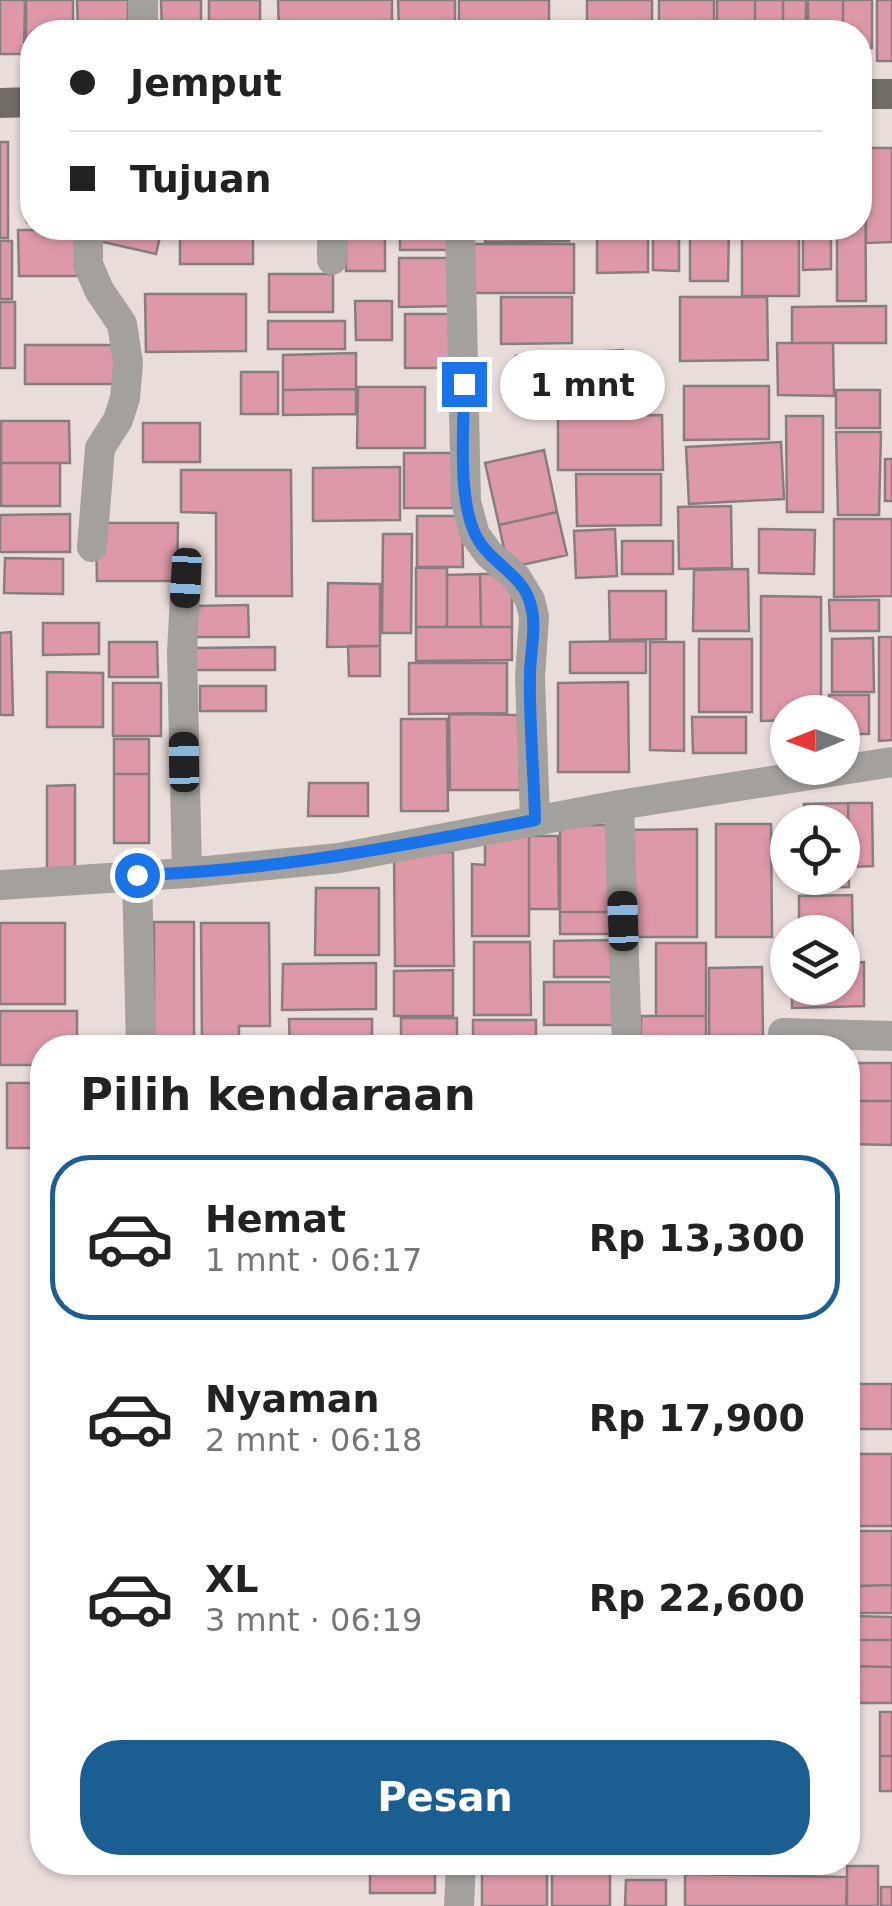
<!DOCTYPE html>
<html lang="id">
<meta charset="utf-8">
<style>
body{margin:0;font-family:"DejaVu Sans",sans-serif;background:#f2f2f2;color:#222;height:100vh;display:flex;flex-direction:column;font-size:38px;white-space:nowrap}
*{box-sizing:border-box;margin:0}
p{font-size:32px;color:#767676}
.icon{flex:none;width:55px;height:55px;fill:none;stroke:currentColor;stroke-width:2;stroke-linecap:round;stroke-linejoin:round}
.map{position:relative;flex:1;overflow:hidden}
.drawer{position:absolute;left:30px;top:1035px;width:830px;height:840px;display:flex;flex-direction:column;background:#fff;border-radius:40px;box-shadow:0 2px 8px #0004}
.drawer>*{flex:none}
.top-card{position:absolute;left:20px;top:20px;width:852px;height:220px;border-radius:40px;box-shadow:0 2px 8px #0004;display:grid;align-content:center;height:220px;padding:0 50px;background:#fff}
.needle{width:65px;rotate:269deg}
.buttons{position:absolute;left:770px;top:695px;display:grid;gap:20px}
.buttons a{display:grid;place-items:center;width:90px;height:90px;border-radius:50%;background:#fff;box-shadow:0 2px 8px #0004;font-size:50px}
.end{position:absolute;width:45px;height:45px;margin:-22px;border:12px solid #1a73e8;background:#fff;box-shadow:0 0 0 5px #fff}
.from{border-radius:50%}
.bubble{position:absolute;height:70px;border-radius:35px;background:#fff;box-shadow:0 2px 8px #0004;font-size:32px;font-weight:800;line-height:70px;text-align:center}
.car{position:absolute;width:30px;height:60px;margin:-30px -15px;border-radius:12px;box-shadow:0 0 8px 2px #0007;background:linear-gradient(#222 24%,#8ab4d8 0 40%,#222 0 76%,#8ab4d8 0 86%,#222 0)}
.top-card b{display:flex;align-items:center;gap:35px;height:95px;font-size:38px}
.top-card b+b{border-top:2px solid #e0e0e0}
.top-card i{width:25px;height:25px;background:#222}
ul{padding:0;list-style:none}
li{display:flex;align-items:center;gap:30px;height:165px;margin:0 20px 15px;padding:0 30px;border:5px solid transparent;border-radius:40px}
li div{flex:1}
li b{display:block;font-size:38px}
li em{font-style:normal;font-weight:800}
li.current{border-color:#1a5e92}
li>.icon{width:90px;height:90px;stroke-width:1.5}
h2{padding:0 50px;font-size:45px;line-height:120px}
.cta{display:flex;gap:20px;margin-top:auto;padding:20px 50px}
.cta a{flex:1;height:115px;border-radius:40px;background:#1a5e92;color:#fff;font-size:40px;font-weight:800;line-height:115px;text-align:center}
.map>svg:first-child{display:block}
</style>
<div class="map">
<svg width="892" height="1906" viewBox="0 0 892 1906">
<rect width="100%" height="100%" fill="#e9ddda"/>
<!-- building -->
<path fill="#dd99a8" stroke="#887d7f" stroke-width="2.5" d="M 0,0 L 25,0 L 24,54 L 0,54 Z
M 26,0 L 73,0 L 73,32 L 32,32 L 32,68 L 26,68 Z
M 77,0 L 128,0 L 128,32 L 78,32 Z
M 161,0 L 201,0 L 201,32 L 162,32 Z
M 209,0 L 260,0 L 260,21 L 209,21 Z
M 278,0 L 392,0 L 392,32 L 279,32 Z
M 398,0 L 455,0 L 455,32 L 399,32 Z
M 459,0 L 549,0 L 549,32 L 459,32 Z
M 587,0 L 652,0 L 652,32 L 587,32 Z
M 659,0 L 714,0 L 714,27 L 659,27 Z
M 717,0 L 755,0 L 755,32 L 717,32 Z
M 755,0 L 783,0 L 783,32 L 755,32 Z
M 783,0 L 806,0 L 806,32 L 783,32 Z
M 808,0 L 843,0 L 843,32 L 808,32 Z
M 843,0 L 872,0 L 872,48 L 860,48 L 860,32 L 843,32 Z
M 877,0 L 892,0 L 892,61 L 877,61 Z
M 659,27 L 714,27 L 714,32 L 659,32 Z
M 206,31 L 268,31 L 268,32 L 206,32 Z
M 26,130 L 32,130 L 32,222 L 27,222 Z
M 0,142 L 8,142 L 8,238 L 0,238 Z
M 866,148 L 892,148 L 892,242 L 866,243 Z
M 860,150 L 865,150 L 866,301 L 837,301 L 837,228 L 860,228 Z
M 102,228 L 162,228 L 156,254 L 99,241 Z
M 180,228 L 253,228 L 253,264 L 180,264 Z
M 346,228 L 385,228 L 385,271 L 346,271 Z
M 400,228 L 451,228 L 451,250 L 400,250 Z
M 485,228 L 569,228 L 569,241 L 485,242 Z
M 597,228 L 648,228 L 648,272 L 597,273 Z
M 653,228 L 679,228 L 679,271 L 653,270 Z
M 690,228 L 729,228 L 728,281 L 690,281 Z
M 742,228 L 799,228 L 799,296 L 742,296 Z
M 803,228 L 831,228 L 831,269 L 803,270 Z
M 18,230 L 85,230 L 86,276 L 19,276 Z
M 0,241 L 12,241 L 12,299 L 0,299 Z
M 473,244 L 574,244 L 574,293 L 473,293 Z
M 399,258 L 451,258 L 451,306 L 399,307 Z
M 269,274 L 333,274 L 333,312 L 269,312 Z
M 145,294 L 246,294 L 246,351 L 146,352 Z
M 501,297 L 572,297 L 572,343 L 501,344 Z
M 680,297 L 767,297 L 768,360 L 680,361 Z
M 355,301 L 392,301 L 392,340 L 356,340 Z
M 0,302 L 15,302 L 15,368 L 0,368 Z
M 886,306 L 886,343 L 792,343 L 792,307 Z
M 405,314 L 457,314 L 457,368 L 405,368 Z
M 268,321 L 345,321 L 345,349 L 268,349 Z
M 777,343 L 833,343 L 834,396 L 778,395 Z
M 25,345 L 118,345 L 118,384 L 25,384 Z
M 623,350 L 626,400 L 519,406 L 516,356 Z
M 356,353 L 356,389 L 283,390 L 283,355 Z
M 241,372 L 278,372 L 278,414 L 241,414 Z
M 684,386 L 769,386 L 769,439 L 684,440 Z
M 358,387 L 425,387 L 425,448 L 357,448 Z
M 356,389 L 356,414 L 283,415 L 283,390 Z
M 836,390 L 880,390 L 880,428 L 836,428 Z
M 662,415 L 663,470 L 558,470 L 558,416 Z
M 786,416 L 823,416 L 823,512 L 787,512 Z
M 1,421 L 69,421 L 70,463 L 1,463 Z
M 143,423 L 200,423 L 200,462 L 143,462 Z
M 836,432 L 881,432 L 879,515 L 838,515 Z
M 781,442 L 784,499 L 689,504 L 686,447 Z
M 544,450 L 557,512 L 499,525 L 485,463 Z
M 404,453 L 454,453 L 455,508 L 404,508 Z
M 885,459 L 892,459 L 892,501 L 885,501 Z
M 1,463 L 60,463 L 60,506 L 1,506 Z
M 400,467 L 400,520 L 313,521 L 313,468 Z
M 181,470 L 291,470 L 292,596 L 216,596 L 216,513 L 181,512 Z
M 576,474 L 661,474 L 661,525 L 577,526 Z
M 731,506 L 732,568 L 679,569 L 678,507 Z
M 557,512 L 567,555 L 508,568 L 499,525 Z
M 70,514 L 70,552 L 0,552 L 0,515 Z
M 417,516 L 462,516 L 463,567 L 417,567 Z
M 834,519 L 892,519 L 892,596 L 834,597 Z
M 96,523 L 178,523 L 177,581 L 97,581 Z
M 615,529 L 617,576 L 576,578 L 574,531 Z
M 759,529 L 815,530 L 814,574 L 759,573 Z
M 383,534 L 412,534 L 411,633 L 382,633 Z
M 622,541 L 673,541 L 673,574 L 622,574 Z
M 5,558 L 63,559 L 63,594 L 4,593 Z
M 416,568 L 447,568 L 447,627 L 416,627 Z
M 748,569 L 749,631 L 693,631 L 694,570 Z
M 480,574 L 512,574 L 512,627 L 481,627 Z
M 480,574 L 481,627 L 447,627 L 447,575 Z
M 328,583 L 380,584 L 380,646 L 327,647 Z
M 609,591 L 666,591 L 666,639 L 610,640 Z
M 761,596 L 821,597 L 821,712 L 788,712 L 788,720 L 761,721 Z
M 829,600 L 879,600 L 879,631 L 830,631 Z
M 248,605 L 249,637 L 194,637 L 195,606 Z
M 43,623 L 99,623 L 99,654 L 43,655 Z
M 416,627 L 512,627 L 512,660 L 416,661 Z
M 11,632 L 13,715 L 0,715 L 0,633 Z
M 879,637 L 892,637 L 892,740 L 879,741 Z
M 873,638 L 874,692 L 832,692 L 832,639 Z
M 699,639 L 752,639 L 752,712 L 699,712 Z
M 646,641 L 646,673 L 570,673 L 570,642 Z
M 109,642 L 157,642 L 158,677 L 109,677 Z
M 650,642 L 684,642 L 684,751 L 650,750 Z
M 348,646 L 380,646 L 380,676 L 349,676 Z
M 275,647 L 275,670 L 193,670 L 193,648 Z
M 409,663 L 507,663 L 507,713 L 409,714 Z
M 47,672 L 103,673 L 103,727 L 47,727 Z
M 628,682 L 629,772 L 558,772 L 558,683 Z
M 113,683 L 161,683 L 161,736 L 113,736 Z
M 200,686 L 266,686 L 266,711 L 200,711 Z
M 829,695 L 869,695 L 869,734 L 842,734 L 842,712 L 829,712 Z
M 449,714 L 519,715 L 520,790 L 450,790 Z
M 692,717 L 746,717 L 746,753 L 693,753 Z
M 401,719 L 447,719 L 448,811 L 401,811 Z
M 114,739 L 149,739 L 149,774 L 114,774 Z
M 114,774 L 149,774 L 149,843 L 114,843 Z
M 309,783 L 368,783 L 368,816 L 308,816 Z
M 75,785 L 75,869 L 47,869 L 47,786 Z
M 848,803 L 849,887 L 805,888 L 805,878 L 842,878 L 842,822 L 804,822 L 804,804 Z
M 848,803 L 872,803 L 873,866 L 849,867 Z
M 716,824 L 771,824 L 772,937 L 716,937 Z
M 560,825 L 615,825 L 616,912 L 560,912 Z
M 697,829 L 697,937 L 624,937 L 624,830 Z
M 485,836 L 529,836 L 529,936 L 472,936 L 472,864 L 485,865 Z
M 529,836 L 558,836 L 559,909 L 529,909 Z
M 394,852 L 453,852 L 454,966 L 395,966 Z
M 316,888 L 379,888 L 379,955 L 315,955 Z
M 852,895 L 853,948 L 842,948 L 842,932 L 799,932 L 799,896 Z
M 560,912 L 616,912 L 615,934 L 560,934 Z
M 154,922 L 194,922 L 194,1048 L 154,1048 Z
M 0,923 L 65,923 L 65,1004 L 0,1004 Z
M 201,923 L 269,923 L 270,1026 L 239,1026 L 239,1048 L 202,1048 Z
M 613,940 L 613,977 L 554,977 L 554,941 Z
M 474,942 L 530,942 L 531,1015 L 474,1015 Z
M 656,943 L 706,943 L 706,1016 L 656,1016 Z
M 864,962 L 864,1006 L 792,1008 L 792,988 L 842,988 L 842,963 Z
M 376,963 L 376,1009 L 282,1010 L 283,964 Z
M 762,967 L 763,1036 L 709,1036 L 709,968 Z
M 453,970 L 453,1016 L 394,1016 L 394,971 Z
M 544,982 L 616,982 L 616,1025 L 544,1025 Z
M 0,1011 L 77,1011 L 77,1048 L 42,1048 L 42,1065 L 0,1065 Z
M 641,1016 L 706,1016 L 706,1043 L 641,1043 Z
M 401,1018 L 457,1018 L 457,1048 L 401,1048 Z
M 289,1019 L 372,1019 L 372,1048 L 290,1048 Z
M 473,1020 L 536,1020 L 536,1048 L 473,1048 Z
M 546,1037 L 602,1037 L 602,1048 L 546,1048 Z
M 848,1063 L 892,1063 L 892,1101 L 848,1101 Z
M 7,1083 L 42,1083 L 42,1148 L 7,1148 Z
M 848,1101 L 892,1101 L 892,1145 L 848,1144 Z
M 848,1384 L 892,1384 L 892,1429 L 848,1429 Z
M 850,1454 L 892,1454 L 892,1526 L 851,1526 Z
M 857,1531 L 892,1531 L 892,1585 L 858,1586 Z
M 892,1585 L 892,1613 L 857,1613 L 858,1586 Z
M 854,1616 L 892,1617 L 892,1640 L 853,1640 Z
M 853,1640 L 892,1640 L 892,1667 L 853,1666 Z
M 853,1666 L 892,1667 L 892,1703 L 853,1703 Z
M 880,1712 L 892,1712 L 892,1756 L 880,1756 Z
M 880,1756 L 892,1756 L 892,1791 L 880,1791 Z
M 370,1862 L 435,1862 L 435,1893 L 370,1893 Z
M 482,1862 L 547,1862 L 547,1906 L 482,1906 Z
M 552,1862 L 610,1862 L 610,1906 L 552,1906 Z
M 847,1866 L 878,1866 L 878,1906 L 847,1906 Z
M 685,1874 L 847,1877 L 846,1906 L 685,1906 Z
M 626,1880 L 666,1880 L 666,1906 L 625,1906 Z
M 881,1887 L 892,1887 L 892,1906 L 881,1906 Z"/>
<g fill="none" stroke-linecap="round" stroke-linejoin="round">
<!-- minor -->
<path stroke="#a4a09d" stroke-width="30" d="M 143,32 L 143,0
M 88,228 L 88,264 L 99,290 L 122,324 L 128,363 L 125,398 L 118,420 L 100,448 L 92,547
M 332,228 L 332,260
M 460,228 L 466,502 L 475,535 L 489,554 L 516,577 L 530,600 L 534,617 L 530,677 L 535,820
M 186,578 L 182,652 L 187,873
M 619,805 L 627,1048
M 137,875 L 141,1048
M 0,885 L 187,873 L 339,858 L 619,805 L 892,762
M 783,1033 L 892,1036
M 459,1906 L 461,1862"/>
<!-- primary -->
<path stroke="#726c66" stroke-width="30" d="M 860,94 L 892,94
M 0,103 L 32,102"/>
</g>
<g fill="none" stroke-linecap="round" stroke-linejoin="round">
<!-- route -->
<path stroke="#1a73e8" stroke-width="12" d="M 137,875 C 272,871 403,846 535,820 C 534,772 529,723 530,675 C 530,652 537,628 531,606 C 524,574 490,564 476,536 C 457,498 464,427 464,384"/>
</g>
</svg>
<div class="buttons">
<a><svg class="needle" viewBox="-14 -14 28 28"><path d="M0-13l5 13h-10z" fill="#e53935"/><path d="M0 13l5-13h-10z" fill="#767676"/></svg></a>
<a><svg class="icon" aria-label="locate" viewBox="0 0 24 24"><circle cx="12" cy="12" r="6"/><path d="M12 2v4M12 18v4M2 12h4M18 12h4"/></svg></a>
<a><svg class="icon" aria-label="layers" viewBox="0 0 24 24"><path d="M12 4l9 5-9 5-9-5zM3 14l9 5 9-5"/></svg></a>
</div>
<i class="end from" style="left:137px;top:875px"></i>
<i class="end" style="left:464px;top:384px"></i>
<div class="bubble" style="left:500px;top:350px;width:165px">1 mnt</div>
<i class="car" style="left:186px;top:578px;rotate:183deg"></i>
<i class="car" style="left:184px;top:762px;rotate:359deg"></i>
<i class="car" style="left:623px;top:921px;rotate:358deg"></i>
<div class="top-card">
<b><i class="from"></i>Jemput</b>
<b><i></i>Tujuan</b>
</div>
<section class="drawer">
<h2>Pilih kendaraan</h2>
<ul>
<li class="current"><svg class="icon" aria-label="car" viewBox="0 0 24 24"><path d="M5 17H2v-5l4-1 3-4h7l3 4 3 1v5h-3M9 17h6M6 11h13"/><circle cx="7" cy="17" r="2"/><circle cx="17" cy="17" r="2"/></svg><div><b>Hemat</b><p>1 mnt · 06:17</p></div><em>Rp 13,300</em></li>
<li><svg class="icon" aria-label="car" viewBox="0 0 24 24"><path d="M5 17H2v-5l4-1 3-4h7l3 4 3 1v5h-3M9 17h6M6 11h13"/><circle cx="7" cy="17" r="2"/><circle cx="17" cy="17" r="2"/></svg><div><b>Nyaman</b><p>2 mnt · 06:18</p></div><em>Rp 17,900</em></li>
<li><svg class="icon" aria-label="car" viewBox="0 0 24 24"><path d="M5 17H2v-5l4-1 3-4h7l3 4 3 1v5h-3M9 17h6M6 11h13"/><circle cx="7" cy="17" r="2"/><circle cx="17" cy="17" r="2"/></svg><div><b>XL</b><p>3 mnt · 06:19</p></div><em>Rp 22,600</em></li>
</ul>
<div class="cta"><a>Pesan</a></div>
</section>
</div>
